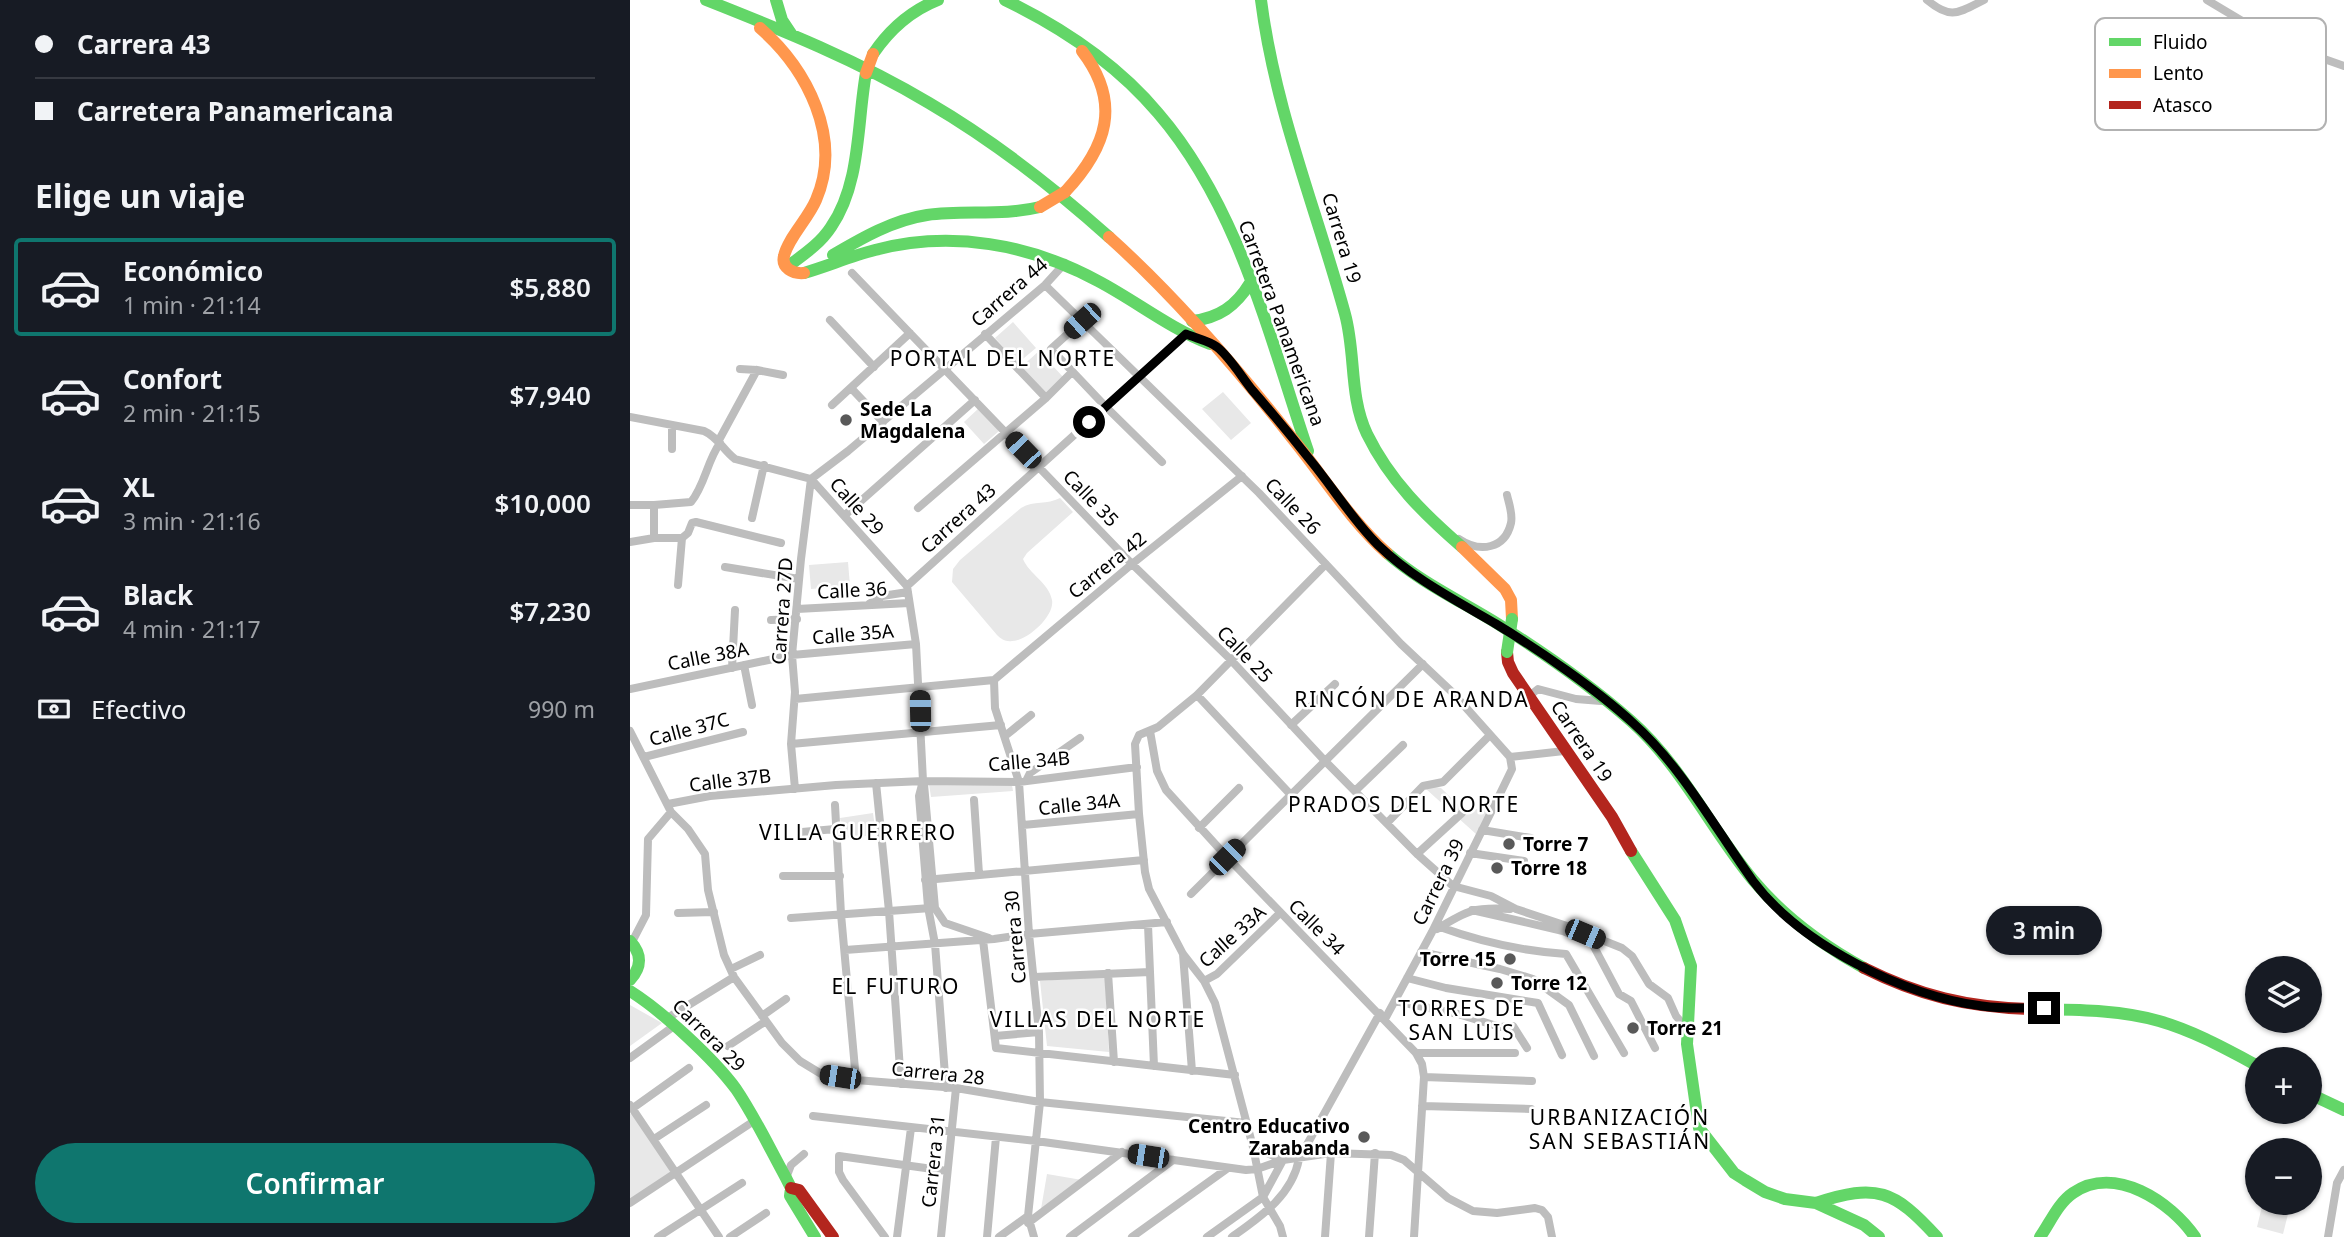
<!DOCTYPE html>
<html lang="es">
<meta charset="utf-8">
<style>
body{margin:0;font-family:"Noto Sans",sans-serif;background:#242831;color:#f1f3f6;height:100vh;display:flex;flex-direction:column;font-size:26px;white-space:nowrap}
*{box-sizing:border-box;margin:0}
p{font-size:23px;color:#9ea1a6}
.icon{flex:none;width:38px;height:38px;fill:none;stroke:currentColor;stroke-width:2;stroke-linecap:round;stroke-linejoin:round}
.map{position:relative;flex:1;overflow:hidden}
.sheet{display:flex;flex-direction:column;background:#171b24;width:630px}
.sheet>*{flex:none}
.banner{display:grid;align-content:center;height:154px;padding:0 35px;background:#171b24}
.buttons{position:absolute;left:1615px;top:956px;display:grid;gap:14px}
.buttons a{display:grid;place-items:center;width:77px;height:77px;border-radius:50%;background:#171b24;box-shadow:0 2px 5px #0004;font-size:35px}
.end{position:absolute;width:32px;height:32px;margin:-16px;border:9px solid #000;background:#fff;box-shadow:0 0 0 4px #fff}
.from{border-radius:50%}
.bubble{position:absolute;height:49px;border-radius:24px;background:#171b24;box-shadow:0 2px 5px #0004;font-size:23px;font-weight:600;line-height:49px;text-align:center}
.car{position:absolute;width:21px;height:42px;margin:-21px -10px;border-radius:9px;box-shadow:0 0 5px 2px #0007;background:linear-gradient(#222 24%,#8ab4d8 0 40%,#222 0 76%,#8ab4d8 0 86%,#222 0)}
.banner b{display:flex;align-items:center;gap:24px;height:66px;font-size:26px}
.banner b+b{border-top:2px solid #363941}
.banner i{width:18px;height:18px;background:#f1f3f6}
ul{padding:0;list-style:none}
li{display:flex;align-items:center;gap:21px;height:98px;margin:0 14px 10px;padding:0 21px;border:4px solid transparent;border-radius:7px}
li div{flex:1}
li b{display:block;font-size:26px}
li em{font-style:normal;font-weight:600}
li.active{border-color:#0f766e}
li>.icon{width:63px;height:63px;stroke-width:1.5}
h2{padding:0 35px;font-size:32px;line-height:84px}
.pay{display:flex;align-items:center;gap:18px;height:77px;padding:0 35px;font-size:26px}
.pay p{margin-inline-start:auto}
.primary-button{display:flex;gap:14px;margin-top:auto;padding:14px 35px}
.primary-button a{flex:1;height:80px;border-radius:42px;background:#0f766e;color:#fff;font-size:28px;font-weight:600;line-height:80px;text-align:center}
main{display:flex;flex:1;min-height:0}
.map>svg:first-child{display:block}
</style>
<main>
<section class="sheet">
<div class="banner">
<b><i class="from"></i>Carrera 43</b>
<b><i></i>Carretera Panamericana</b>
</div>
<h2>Elige un viaje</h2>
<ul>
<li class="active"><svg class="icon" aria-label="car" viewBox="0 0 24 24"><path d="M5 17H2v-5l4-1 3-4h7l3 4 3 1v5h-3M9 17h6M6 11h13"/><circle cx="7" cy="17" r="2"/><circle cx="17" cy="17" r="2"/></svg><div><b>Económico</b><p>1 min · 21:14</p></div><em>$5,880</em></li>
<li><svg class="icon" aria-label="car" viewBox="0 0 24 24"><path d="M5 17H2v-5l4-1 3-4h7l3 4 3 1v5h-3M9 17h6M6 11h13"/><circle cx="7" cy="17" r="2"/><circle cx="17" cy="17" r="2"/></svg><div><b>Confort</b><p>2 min · 21:15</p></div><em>$7,940</em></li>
<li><svg class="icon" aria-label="car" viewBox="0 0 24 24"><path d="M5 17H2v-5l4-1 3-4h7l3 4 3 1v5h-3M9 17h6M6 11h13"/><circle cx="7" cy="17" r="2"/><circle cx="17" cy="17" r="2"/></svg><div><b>XL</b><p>3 min · 21:16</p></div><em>$10,000</em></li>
<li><svg class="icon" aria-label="car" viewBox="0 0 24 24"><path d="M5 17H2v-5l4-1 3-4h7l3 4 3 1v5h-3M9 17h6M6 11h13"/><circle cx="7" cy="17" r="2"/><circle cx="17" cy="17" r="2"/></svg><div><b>Black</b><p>4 min · 21:17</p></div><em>$7,230</em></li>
</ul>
<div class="pay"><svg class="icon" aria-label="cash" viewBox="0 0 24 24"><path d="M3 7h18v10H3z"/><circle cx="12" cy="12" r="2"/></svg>Efectivo<p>990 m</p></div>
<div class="primary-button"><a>Confirmar</a></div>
</section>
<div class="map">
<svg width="1714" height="1237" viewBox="0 0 1714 1237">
<rect width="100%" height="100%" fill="#fff"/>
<!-- green -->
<path fill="#e8e8e8" d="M 383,322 L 406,348 L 388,363 L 365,338 Z
M 409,351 L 434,378 L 415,396 L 389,369 Z
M 593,392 L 621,423 L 601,440 L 572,409 Z
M 349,408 L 369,431 L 354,444 L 334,422 Z
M 430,498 L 443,512 L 397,553 L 393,559 C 399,574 419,583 422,600 C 425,616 397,641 382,641 C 376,642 371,639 367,635 L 322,582 L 323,569 L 330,560 L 391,508 C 404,500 417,505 430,498 Z
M 218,562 L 220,586 L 181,589 L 179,565 Z
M 299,784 L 382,785 L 383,791 L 301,797 Z
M 799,786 L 811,788 L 837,813 L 864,802 L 846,834 L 796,789 Z
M 243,813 L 246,835 L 213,838 L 210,818 Z
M 475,976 L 479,1052 L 417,1046 L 410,981 Z
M 0,1005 L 32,1023 L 0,1046 Z
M 2,1112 L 44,1173 L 0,1200 L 0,1114 Z
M 417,1174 L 452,1180 L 411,1209 Z
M 1633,1202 L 1661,1202 L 1653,1234 L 1627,1227 Z"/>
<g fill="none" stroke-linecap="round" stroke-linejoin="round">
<!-- street -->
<path stroke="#bdbdbd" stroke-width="8" d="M 1297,0 C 1321,20 1328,13 1354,0
M 1577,0 L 1649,43 L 1714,66
M 222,273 L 502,564 L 600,659 L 695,761 L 787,854 L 823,886 L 861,896 L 886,909 L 937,926 L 992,948 L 1002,956 L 1019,984 L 1038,998 L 1046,1016 L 1057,1029
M 415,285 L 629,493 L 771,644 L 822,692 L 880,757
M 200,320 L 244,367
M 452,321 L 421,349 L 476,407 L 532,462
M 355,334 L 416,398
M 110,369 L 127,370 L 153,375
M 221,388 L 253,422
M 202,405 L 280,333
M 0,417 L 74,431 C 88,437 93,450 105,459 L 181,479
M 42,425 L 42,449
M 89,440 L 127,370
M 181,479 L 218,451 L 415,285 L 435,263
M 181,479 L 277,586
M 0,505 L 24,505
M 288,508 L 416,398 L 442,372
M 215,515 L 345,400
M 122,518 L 134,465
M 24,538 L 24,505 L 61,502 C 75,485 77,461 90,443
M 829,539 C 850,553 875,549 881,523 C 883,514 879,504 877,495
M 0,542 L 24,538 L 52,538 L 58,533 L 62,523 L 66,522 L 151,543
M 95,567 L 169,579
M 48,585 L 52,538
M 277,586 L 286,644 L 293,781 L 289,796 L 298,907 L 305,944 L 316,1088
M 277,586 L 556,334
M 239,604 L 252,596 L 278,592
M 167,609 L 279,603
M 141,620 L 167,619
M 114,665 L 122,705
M 102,668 L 105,610
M 364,680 L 365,708 L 389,782 L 399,934 L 409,1032 L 410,1102 L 398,1216 L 404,1237
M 364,680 L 502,564 L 612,476
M 0,689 L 162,655 L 286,644
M 567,695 L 660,794
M 898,697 L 908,689 L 946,699 L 971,701
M 165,699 L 364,680
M 661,725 L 705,684
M 0,731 L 41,812 L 58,829 L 75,854 L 78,890 L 94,955 L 104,977 L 152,1043 L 170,1061 L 193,1075 L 226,1080 L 326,1088 L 410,1102 L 616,1123
M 520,731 L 527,771 L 536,790 L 597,857 L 786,1053 L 792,1064 L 794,1077 L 784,1237
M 375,736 L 401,715
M 161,744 L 371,725
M 14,757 L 113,732
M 880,757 L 934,751
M 396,781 L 400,773 L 450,738
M 246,783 L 259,911 L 271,1084
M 294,784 L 305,908 L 315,923 L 359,938
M 165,789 L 161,744 L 165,692 L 162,655 L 171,559 L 181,479
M 725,791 L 773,745
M 344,800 L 349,874
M 38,804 L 80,796 L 206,785 L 293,781 L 389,782 L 507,767
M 205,805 L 211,914 L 226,1080
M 757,823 L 793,786 L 813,782 L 860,735
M 393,825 L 509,814
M 569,828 L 609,788
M 852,830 L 901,838
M 172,832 L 205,829
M 840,853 L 894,861
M 787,854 L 832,813
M 153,876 L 210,876
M 295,880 L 514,860
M 561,894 L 793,664
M 842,910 L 933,931 L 962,943 L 989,994 L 1001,1001 L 1025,1048
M 48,913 L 84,912
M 161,918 L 301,908
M 518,925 L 524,1066
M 810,927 C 851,942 893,951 936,954 L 994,1053
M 807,929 C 838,910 844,907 880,909
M 353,940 L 366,1048 L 605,1075
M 2,942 L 16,915 L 18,839 L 41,812
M 215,950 L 364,939 L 399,934 L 537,922
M 791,952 L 870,969 L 903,979 L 939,1005 L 964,1056
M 553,954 L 562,1071
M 101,969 L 130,955
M 478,973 L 484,1062
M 404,977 L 520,972
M 777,978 L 816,988 L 908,1003 L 932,1055
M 574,981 L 587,974 L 650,913
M 765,1001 L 828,1014 L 870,1027 L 883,1026 L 897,1048
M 132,1016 L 156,999
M 36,1019 L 104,977
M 755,1019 L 802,932 L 867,800 L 882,769 L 880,757
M 365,1036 L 409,1032
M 98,1046 L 136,1021
M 786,1053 L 885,1053
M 0,1058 L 44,1026
M 794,1077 L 902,1081
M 0,1105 L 89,1237
M 792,1106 L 901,1109
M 3,1108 L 59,1068
M 183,1116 L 406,1141 L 616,1170 L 627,1169 L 653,1160
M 24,1139 L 76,1105
M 623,1147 L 653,1160 L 701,1153 L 761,1155 L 774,1160 L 818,1198 L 843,1211 L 867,1213 L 905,1208 L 912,1210 L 918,1217 L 922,1237
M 156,1178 L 161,1165 L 174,1154
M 0,1203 L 124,1121
M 398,1223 L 492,1152
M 28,1237 L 112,1183
M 100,1237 L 136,1213
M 255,1237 L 213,1180 L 209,1172 L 209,1156 L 317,1171
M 267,1237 L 281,1128
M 311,1237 L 326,1088
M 357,1237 L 366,1137
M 369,1237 L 398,1216
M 440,1237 L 543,1160
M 502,1237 L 598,1168
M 577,1237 L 633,1197 L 653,1160
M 602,1237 C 630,1217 662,1196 669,1159 L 750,1013
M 653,1237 L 650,1226 L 633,1197 L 623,1147 L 585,1003 L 574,981 L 553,954 L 519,889 L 515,872 L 509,814 L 505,744 L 509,735 L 528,727 L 567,695 L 696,564
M 695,1237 L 701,1153
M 739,1237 L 745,1153
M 1698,1237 L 1707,1183 L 1714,1170"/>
<!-- fast -->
<path stroke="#63d668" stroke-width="12" d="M 76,0 C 152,30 229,61 299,103 C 364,141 423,187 479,237
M 146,0 L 152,20 L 162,35
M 375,0 C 433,28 486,63 528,113 C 609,207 639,336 678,451
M 631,0 C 645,110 686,208 715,314 C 726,354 719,396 737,434 C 760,481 794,514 832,547
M 243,54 C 260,29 280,11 308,0
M 203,255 C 232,238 263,220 297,215 C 335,210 373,216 410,207
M 157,267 C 173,255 190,244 201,227 C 231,184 227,122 236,73
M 174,273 C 198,266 221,256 245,250 C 321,230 400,244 468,281 C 506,301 539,328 580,344
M 562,321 C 589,318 606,306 620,283
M 757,553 C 790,582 831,601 868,624 C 914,653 960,685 1001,721 C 1052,766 1080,828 1123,880 C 1154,917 1192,945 1234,968
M 1001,851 L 1045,920 L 1061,966 L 1057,1044 L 1069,1128 L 1104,1173 L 1115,1180 L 1135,1192 L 1155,1199 L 1186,1203 L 1234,1225 L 1249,1237
M 0,941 C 12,954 12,967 0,980
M 0,991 C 32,1011 84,1059 106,1089 C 125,1117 140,1149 156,1178 L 161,1188 L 160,1196 L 185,1237
M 1399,1009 C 1442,1010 1487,1009 1529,1021 C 1564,1031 1596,1049 1628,1066
M 1680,1094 L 1714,1110
M 1186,1203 C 1247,1183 1264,1190 1307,1237
M 1410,1237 C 1420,1223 1428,1203 1443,1193 C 1485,1164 1541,1202 1565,1237"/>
<!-- slow -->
<path stroke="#ff974d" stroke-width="12" d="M 130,28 C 177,69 213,138 186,200 C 178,219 158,238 154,256 C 151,268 163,274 174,273
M 435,192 C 477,147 492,103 452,51
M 479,237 C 546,297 606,367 662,438 C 693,476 720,520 757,553
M 832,547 L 875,589 L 881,600 L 882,619"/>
<!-- jam -->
<path stroke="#b3261e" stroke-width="12" d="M 877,652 L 878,662 L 883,673 L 982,817 L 1001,851
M 1234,968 C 1290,996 1337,1007 1399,1009
M 161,1188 L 169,1190 L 203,1237"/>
<!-- fast-bridge -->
<path stroke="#63d668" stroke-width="12" d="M 877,652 L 882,619"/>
<!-- slow-bridge -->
<path stroke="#ff974d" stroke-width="12" d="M 236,73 L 243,54
M 410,207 L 435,192"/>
</g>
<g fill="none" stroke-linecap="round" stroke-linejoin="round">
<!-- route -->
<path stroke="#000" stroke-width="9" d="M 459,422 L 556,334 C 565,338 580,341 587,347 C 600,357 613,379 623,391 C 643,414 662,437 681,461 C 704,489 722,519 748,545 C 782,578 825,600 866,624 C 909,650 966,689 1003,723 C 1052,767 1085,828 1123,881 C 1170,944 1275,997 1352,1006 C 1372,1009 1394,1008 1414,1008"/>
</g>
<!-- markers -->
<g fill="#595959" stroke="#fff" stroke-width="2.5">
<circle cx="216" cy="420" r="7"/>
<circle cx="879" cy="844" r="7"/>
<circle cx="867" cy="868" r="7"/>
<circle cx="880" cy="959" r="7"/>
<circle cx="867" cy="983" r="7"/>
<circle cx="1003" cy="1028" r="7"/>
<circle cx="734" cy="1137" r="7"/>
</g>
<g text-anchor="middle" stroke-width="5" stroke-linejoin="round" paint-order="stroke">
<!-- street labels -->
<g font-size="19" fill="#000" stroke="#fff">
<text transform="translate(712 238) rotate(73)" y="7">Carrera 19</text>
<text transform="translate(379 292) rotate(-41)" y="7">Carrera 44</text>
<text transform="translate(652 323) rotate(70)" y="7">Carretera Panamericana</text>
<text transform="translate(461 498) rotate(46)" y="7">Calle 35</text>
<text transform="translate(227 506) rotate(48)" y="7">Calle 29</text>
<text transform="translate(663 506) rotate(46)" y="7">Calle 26</text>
<text transform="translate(328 518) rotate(-42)" y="7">Carrera 43</text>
<text transform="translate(477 565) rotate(-39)" y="7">Carrera 42</text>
<text transform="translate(222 590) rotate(-3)" y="7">Calle 36</text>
<text transform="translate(152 611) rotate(-86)" y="7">Carrera 27D</text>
<text transform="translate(223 634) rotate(-5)" y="7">Calle 35A</text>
<text transform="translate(615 654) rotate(46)" y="7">Calle 25</text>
<text transform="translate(78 656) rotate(-11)" y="7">Calle 38A</text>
<text transform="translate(59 729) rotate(-15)" y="7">Calle 37C</text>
<text transform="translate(952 741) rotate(56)" y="7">Carrera 19</text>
<text transform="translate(399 761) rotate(-5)" y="7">Calle 34B</text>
<text transform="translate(100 780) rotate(-7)" y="7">Calle 37B</text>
<text transform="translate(449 804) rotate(-6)" y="7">Calle 34A</text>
<text transform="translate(808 882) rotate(-64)" y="7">Carrera 39</text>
<text transform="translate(687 927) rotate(45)" y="7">Calle 34</text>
<text transform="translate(602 936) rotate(-42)" y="7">Calle 33A</text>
<text transform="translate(385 937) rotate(-95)" y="7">Carrera 30</text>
<text transform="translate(79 1035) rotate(45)" y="7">Carrera 29</text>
<text transform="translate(308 1073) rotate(6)" y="7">Carrera 28</text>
<text transform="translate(303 1161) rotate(-84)" y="7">Carrera 31</text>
</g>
<!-- poi labels -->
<g font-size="19" font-weight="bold" fill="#000" stroke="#fff" text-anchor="start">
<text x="230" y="416">Sede La<tspan x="230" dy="22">Magdalena</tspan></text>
<text x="893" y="851">Torre 7</text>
<text x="881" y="875">Torre 18</text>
<text x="866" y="966" text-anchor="end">Torre 15</text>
<text x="881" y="990">Torre 12</text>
<text x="1017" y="1035">Torre 21</text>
<text x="720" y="1133" text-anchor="end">Centro Educativo<tspan x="720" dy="22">Zarabanda</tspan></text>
</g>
<!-- neighbourhood labels -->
<g font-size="21" letter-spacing="2" fill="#000" stroke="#fff">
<text x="373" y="366">PORTAL DEL NORTE</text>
<text x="782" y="707">RINCÓN DE ARANDA</text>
<text x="774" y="812">PRADOS DEL NORTE</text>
<text x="228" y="840">VILLA GUERRERO</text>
<text x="266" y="994">EL FUTURO</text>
<text x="832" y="1016">TORRES DE<tspan x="832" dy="24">SAN LUIS</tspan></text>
<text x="468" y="1027">VILLAS DEL NORTE</text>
<text x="990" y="1125">URBANIZACIÓN<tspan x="990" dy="24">SAN SEBASTIÁN</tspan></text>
</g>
</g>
<!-- legend -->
<rect x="1465" y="18" width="231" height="112" rx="10" fill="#fff" stroke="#b2b2b2" stroke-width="2"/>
<rect x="1479" y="38" width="32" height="8" fill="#63d668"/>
<rect x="1479" y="69" width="32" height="9" fill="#ff974d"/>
<rect x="1479" y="101" width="32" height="8" fill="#b3261e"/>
<g font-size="19" fill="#000">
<text x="1523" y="49">Fluido</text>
<text x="1523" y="80">Lento</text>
<text x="1523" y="112">Atasco</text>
</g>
</svg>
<div class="buttons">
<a><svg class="icon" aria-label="layers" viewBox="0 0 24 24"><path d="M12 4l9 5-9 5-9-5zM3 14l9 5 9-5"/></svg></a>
<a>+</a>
<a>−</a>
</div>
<i class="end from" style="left:459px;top:422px"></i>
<i class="end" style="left:1414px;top:1008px"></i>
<div class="bubble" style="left:1356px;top:906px;width:116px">3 min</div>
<i class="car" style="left:452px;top:321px;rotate:228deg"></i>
<i class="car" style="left:393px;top:450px;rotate:316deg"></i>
<i class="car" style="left:290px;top:711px;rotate:359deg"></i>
<i class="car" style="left:597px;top:857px;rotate:45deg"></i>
<i class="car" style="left:955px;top:934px;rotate:113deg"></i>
<i class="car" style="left:210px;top:1077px;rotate:279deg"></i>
<i class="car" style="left:518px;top:1156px;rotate:279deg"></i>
</div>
</main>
